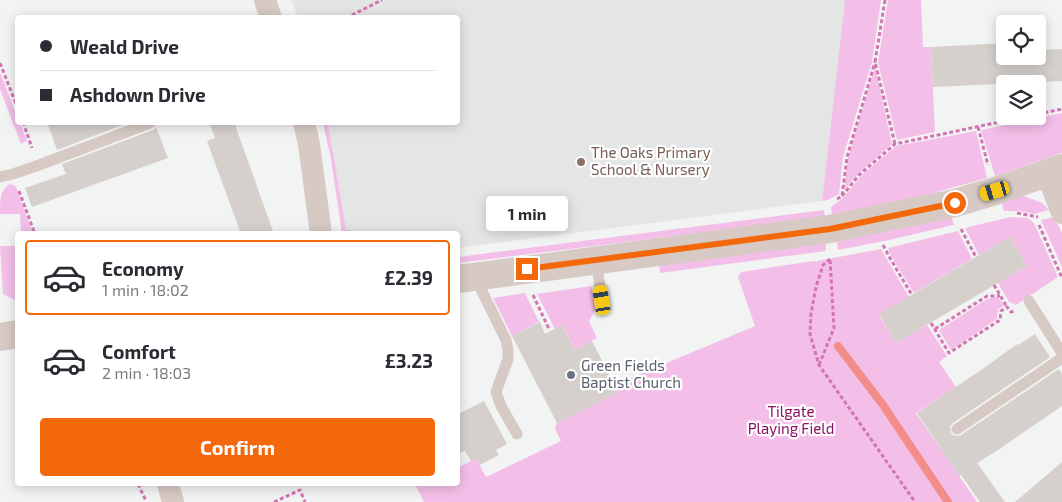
<!DOCTYPE html>
<meta charset="utf-8">
<style>
body{margin:0;font-family:"Exo 2",sans-serif;background:#f7f7f7;color:#2b2b33;height:100vh;display:flex;flex-direction:column;font-size:19px;white-space:nowrap}
*{box-sizing:border-box;margin:0}
p{font-size:16px;color:#7c7c81}
.icon{flex:none;width:28px;height:28px;fill:none;stroke:currentColor;stroke-width:2;stroke-linecap:round;stroke-linejoin:round}
.map{position:relative;flex:1;overflow:hidden}
.panel{position:absolute;left:15px;top:231px;width:445px;height:255px;display:flex;flex-direction:column;background:#fff;border-radius:5px;box-shadow:0 2px 12px #0003}
.panel>*{flex:none}
.guide{position:absolute;left:15px;top:15px;width:445px;height:110px;border-radius:5px;box-shadow:0 2px 12px #0003;display:grid;align-content:center;height:110px;padding:0 25px;background:#fff}
.controls{position:absolute;left:996px;top:15px;display:grid;gap:10px}
.controls a{display:grid;place-items:center;width:50px;height:50px;border-radius:5px;background:#fff;box-shadow:0 2px 12px #0003;font-size:25px}
.end{position:absolute;width:22px;height:22px;margin:-11px;border:6px solid #f4680c;background:#fff;box-shadow:0 0 0 2px #fff}
.from{border-radius:50%}
.bubble{position:absolute;height:35px;border-radius:5px;background:#fff;box-shadow:0 2px 12px #0003;font-size:16px;font-weight:700;line-height:35px;text-align:center}
.car{position:absolute;width:15px;height:30px;margin:-15px -8px;border-radius:6px;box-shadow:0 0 4px 1px #0007;background:linear-gradient(#f5c518 24%,#345 0 40%,#f5c518 0 76%,#345 0 86%,#f5c518 0)}
.guide b{display:flex;align-items:center;gap:18px;height:48px;font-size:19px}
.guide b+b{border-top:1px solid #e1e1e2}
.guide i{width:12px;height:12px;background:#2b2b33}
ul{padding:9px 0 0;list-style:none}
li{display:flex;align-items:center;gap:15px;height:75px;margin:0 10px 8px;padding:0 15px;border:2px solid transparent;border-radius:5px}
li div{flex:1}
li b{display:block;font-size:19px}
li em{font-style:normal;font-weight:700}
li.active{border-color:#f4680c}
li>.icon{width:45px;height:45px;stroke-width:1.5}
.button{display:flex;gap:10px;margin-top:auto;padding:10px 25px}
.button a{flex:1;height:58px;border-radius:5px;background:#f4680c;color:#fff;font-size:20px;font-weight:700;line-height:58px;text-align:center}
.map>svg:first-child{display:block}
</style>
<div class="map">
<svg width="1062" height="502" viewBox="0 0 1062 502">
<rect width="100%" height="100%" fill="#f2f4f4"/>
<!-- education -->
<path fill="#e4e5e5" d="M 291,0 L 845,0 L 822,201 L 458,248 L 458,234 L 360,234 L 346,229 L 328,123 L 458,122 L 458,18 L 298,17 Z"/>
<!-- green -->
<path fill="#f3bfe8" d="M 845,0 L 881,0 L 872,62 L 843,157 L 839,194 L 828,200 L 822,201 Z
M 888,0 L 921,0 L 923,47 L 931,47 L 935,132 L 897,140 L 878,62 Z
M 875,67 L 892,144 L 858,174 L 844,190 L 848,158 Z
M 0,72 L 17,117 L 18,122 L 20,123 L 27,141 L 21,144 L 0,89 Z
M 1062,113 L 1062,153 L 995,176 L 981,130 Z
M 323,123 L 328,123 L 346,229 L 360,234 L 342,234 L 331,159 Z
M 976,131 L 987,178 L 926,195 L 832,216 L 831,207 L 843,198 L 861,176 L 896,146 Z
M 10,184 L 14,185 L 16,187 L 33,234 L 21,234 L 20,214 L 0,214 C 0,201 0,189 10,184 Z
M 1024,196 L 1042,203 L 1049,210 L 1034,214 L 1020,211 L 1004,211 L 1001,202 L 1014,197 Z
M 824,210 L 825,217 L 458,263 L 458,257 Z
M 951,216 L 954,225 L 889,240 L 838,250 L 837,242 L 863,234 Z
M 1010,217 L 1028,218 L 1034,223 L 1058,277 L 1016,305 L 1009,302 L 998,283 L 1027,266 L 1010,237 L 979,255 L 965,228 Z
M 1054,217 L 1062,233 L 1062,267 L 1041,220 Z
M 958,231 L 972,259 L 914,293 L 891,256 L 888,248 Z
M 826,242 L 826,251 L 660,273 L 659,264 Z
M 0,246 L 17,246 L 17,301 L 3,294 Z
M 881,249 L 909,297 L 879,315 L 896,343 L 927,325 L 947,356 L 939,362 L 956,387 L 916,413 L 977,502 L 424,502 L 415,484 L 458,484 L 458,468 L 476,458 L 486,477 L 561,441 L 555,429 L 557,423 L 617,392 L 621,382 L 755,326 L 738,277 L 741,272 L 806,262 L 817,261 Z
M 591,286 L 596,309 L 589,321 L 597,338 L 575,350 L 563,326 L 555,329 L 537,294 Z
M 525,293 L 539,322 L 512,336 L 493,298 Z
M 994,297 L 999,298 L 1004,306 L 998,309 L 997,319 L 951,350 L 939,330 L 987,299 Z"/>
<g fill="none" stroke-linecap="round" stroke-linejoin="round">
<!-- stream -->
<path stroke="#f38d89" stroke-width="8" d="M 838,346 L 883,405 L 948,502"/>
</g>
<!-- building -->
<path fill="#d5d0cc" d="M 1005,43 L 1005,56 L 1038,56 L 1038,50 L 1062,49 L 1062,81 L 933,87 L 931,47 Z
M 47,122 L 130,122 L 57,150 Z
M 209,122 L 234,122 L 274,234 L 241,234 L 207,141 L 215,138 Z
M 156,127 L 168,158 L 32,207 L 25,188 L 66,174 L 62,164 L 153,130 Z
M 1010,237 L 1027,266 L 896,343 L 879,314 Z
M 540,322 L 545,334 L 562,325 L 575,350 L 592,341 L 618,392 L 557,423 L 512,336 Z
M 1035,334 L 1050,357 L 953,423 L 950,426 L 951,433 L 953,435 L 957,436 L 961,435 L 1059,369 L 1062,374 L 1062,406 L 995,452 L 977,463 L 1005,502 L 980,502 L 961,475 L 959,476 L 917,413 L 984,368 L 1017,344 L 1018,345 Z
M 484,401 L 507,444 L 496,450 L 499,455 L 480,465 L 476,458 L 471,461 L 465,451 L 458,454 L 458,414 Z
M 1062,462 L 1062,502 L 1015,502 Z"/>
<g fill="none" stroke-linecap="round" stroke-linejoin="round">
<!-- path -->
<path stroke="#d574b4" stroke-width="3" stroke-dasharray="4 2.5" stroke-linecap="butt" d="M 885,0 L 875,62 L 895,144
M 346,18 L 382,0
M 0,63 L 18,109
M 1038,114 L 1062,109
M 23,122 L 32,148
M 978,127 L 988,165
M 19,191 L 35,234
M 842,196 L 859,175 L 895,144 L 1028,116
M 837,199 L 842,196 L 847,157 L 875,62
M 1017,213 L 1038,217
M 1039,225 L 1062,278
M 961,229 L 976,257
M 883,245 L 891,260 L 912,295
M 830,259 L 823,265 L 816,287 L 811,313 L 810,334 L 819,365 L 915,502
M 994,285 L 1007,307
M 533,295 L 549,329
M 931,323 L 949,353 L 1000,320 L 1001,311 L 1007,307 L 1011,312 L 1014,311
M 935,329 L 987,296 L 1000,296
M 819,365 L 834,328 L 830,259
M 138,484 L 146,501
M 274,502 L 300,490 L 305,502"/>
<!-- service -->
<path stroke="#d7cac5" stroke-width="11" d="M 0,177 L 13,174 L 39,165 L 150,123
M 596,260 L 602,300
M 475,277 L 506,340 L 508,350 L 508,359 L 496,392 L 501,406 L 517,434
M 1029,301 L 1062,353
M 957,429 L 1062,358"/>
<!-- minor -->
<path stroke="#d7cac5" stroke-width="22" d="M 265,0 L 271,18
M 304,122 L 309,144 L 321,234
M 1047,174 L 1062,213
M 168,484 L 173,502"/>
<!-- tertiary -->
<path stroke="#d7cac5" stroke-width="28" d="M 458,279 L 830,229 L 955,203 L 995,191 L 1062,168
M 0,337 L 18,334"/>
</g>
<g fill="none" stroke-linecap="round" stroke-linejoin="round">
<!-- route -->
<path stroke="#f4680c" stroke-width="6" d="M 527,269 L 830,229 L 955,203"/>
</g>
<!-- markers -->
<circle fill="#8d6e63" stroke="#fff" stroke-width="2" cx="581" cy="162" r="5"/>
<circle fill="#6b7280" stroke="#fff" stroke-width="2" cx="571" cy="375" r="5"/>
<g text-anchor="middle" stroke-width="4.5" stroke-linejoin="round" paint-order="stroke">
<!-- education labels -->
<g font-size="15" fill="#785e54" stroke="#fff" text-anchor="start">
<text x="591" y="158">The Oaks Primary<tspan x="591" dy="17">School &amp; Nursery</tspan></text>
</g>
<!-- worship labels -->
<g font-size="15" fill="#5b616d" stroke="#fff" text-anchor="start">
<text x="581" y="371">Green Fields<tspan x="581" dy="17">Baptist Church</tspan></text>
</g>
<!-- park labels -->
<g font-size="15" fill="#8b1062" stroke="#fff">
<text x="791" y="417">Tilgate<tspan x="791" dy="17">Playing Field</tspan></text>
</g>
</g>
</svg>
<div class="controls">
<a><svg class="icon" aria-label="locate" viewBox="0 0 24 24"><circle cx="12" cy="12" r="6"/><path d="M12 2v4M12 18v4M2 12h4M18 12h4"/></svg></a>
<a><svg class="icon" aria-label="layers" viewBox="0 0 24 24"><path d="M12 4l9 5-9 5-9-5zM3 14l9 5 9-5"/></svg></a>
</div>
<i class="end from" style="left:955px;top:203px"></i>
<i class="end" style="left:527px;top:269px"></i>
<div class="bubble" style="left:486px;top:196px;width:82px">1 min</div>
<i class="car" style="left:995px;top:191px;rotate:254deg"></i>
<i class="car" style="left:602px;top:300px;rotate:351deg"></i>
<div class="guide">
<b><i class="from"></i>Weald Drive</b>
<b><i></i>Ashdown Drive</b>
</div>
<section class="panel">
<ul>
<li class="active"><svg class="icon" aria-label="car" viewBox="0 0 24 24"><path d="M5 17H2v-5l4-1 3-4h7l3 4 3 1v5h-3M9 17h6M6 11h13"/><circle cx="7" cy="17" r="2"/><circle cx="17" cy="17" r="2"/></svg><div><b>Economy</b><p>1 min · 18:02</p></div><em>£2.39</em></li>
<li><svg class="icon" aria-label="car" viewBox="0 0 24 24"><path d="M5 17H2v-5l4-1 3-4h7l3 4 3 1v5h-3M9 17h6M6 11h13"/><circle cx="7" cy="17" r="2"/><circle cx="17" cy="17" r="2"/></svg><div><b>Comfort</b><p>2 min · 18:03</p></div><em>£3.23</em></li>
</ul>
<div class="button"><a>Confirm</a></div>
</section>
</div>
